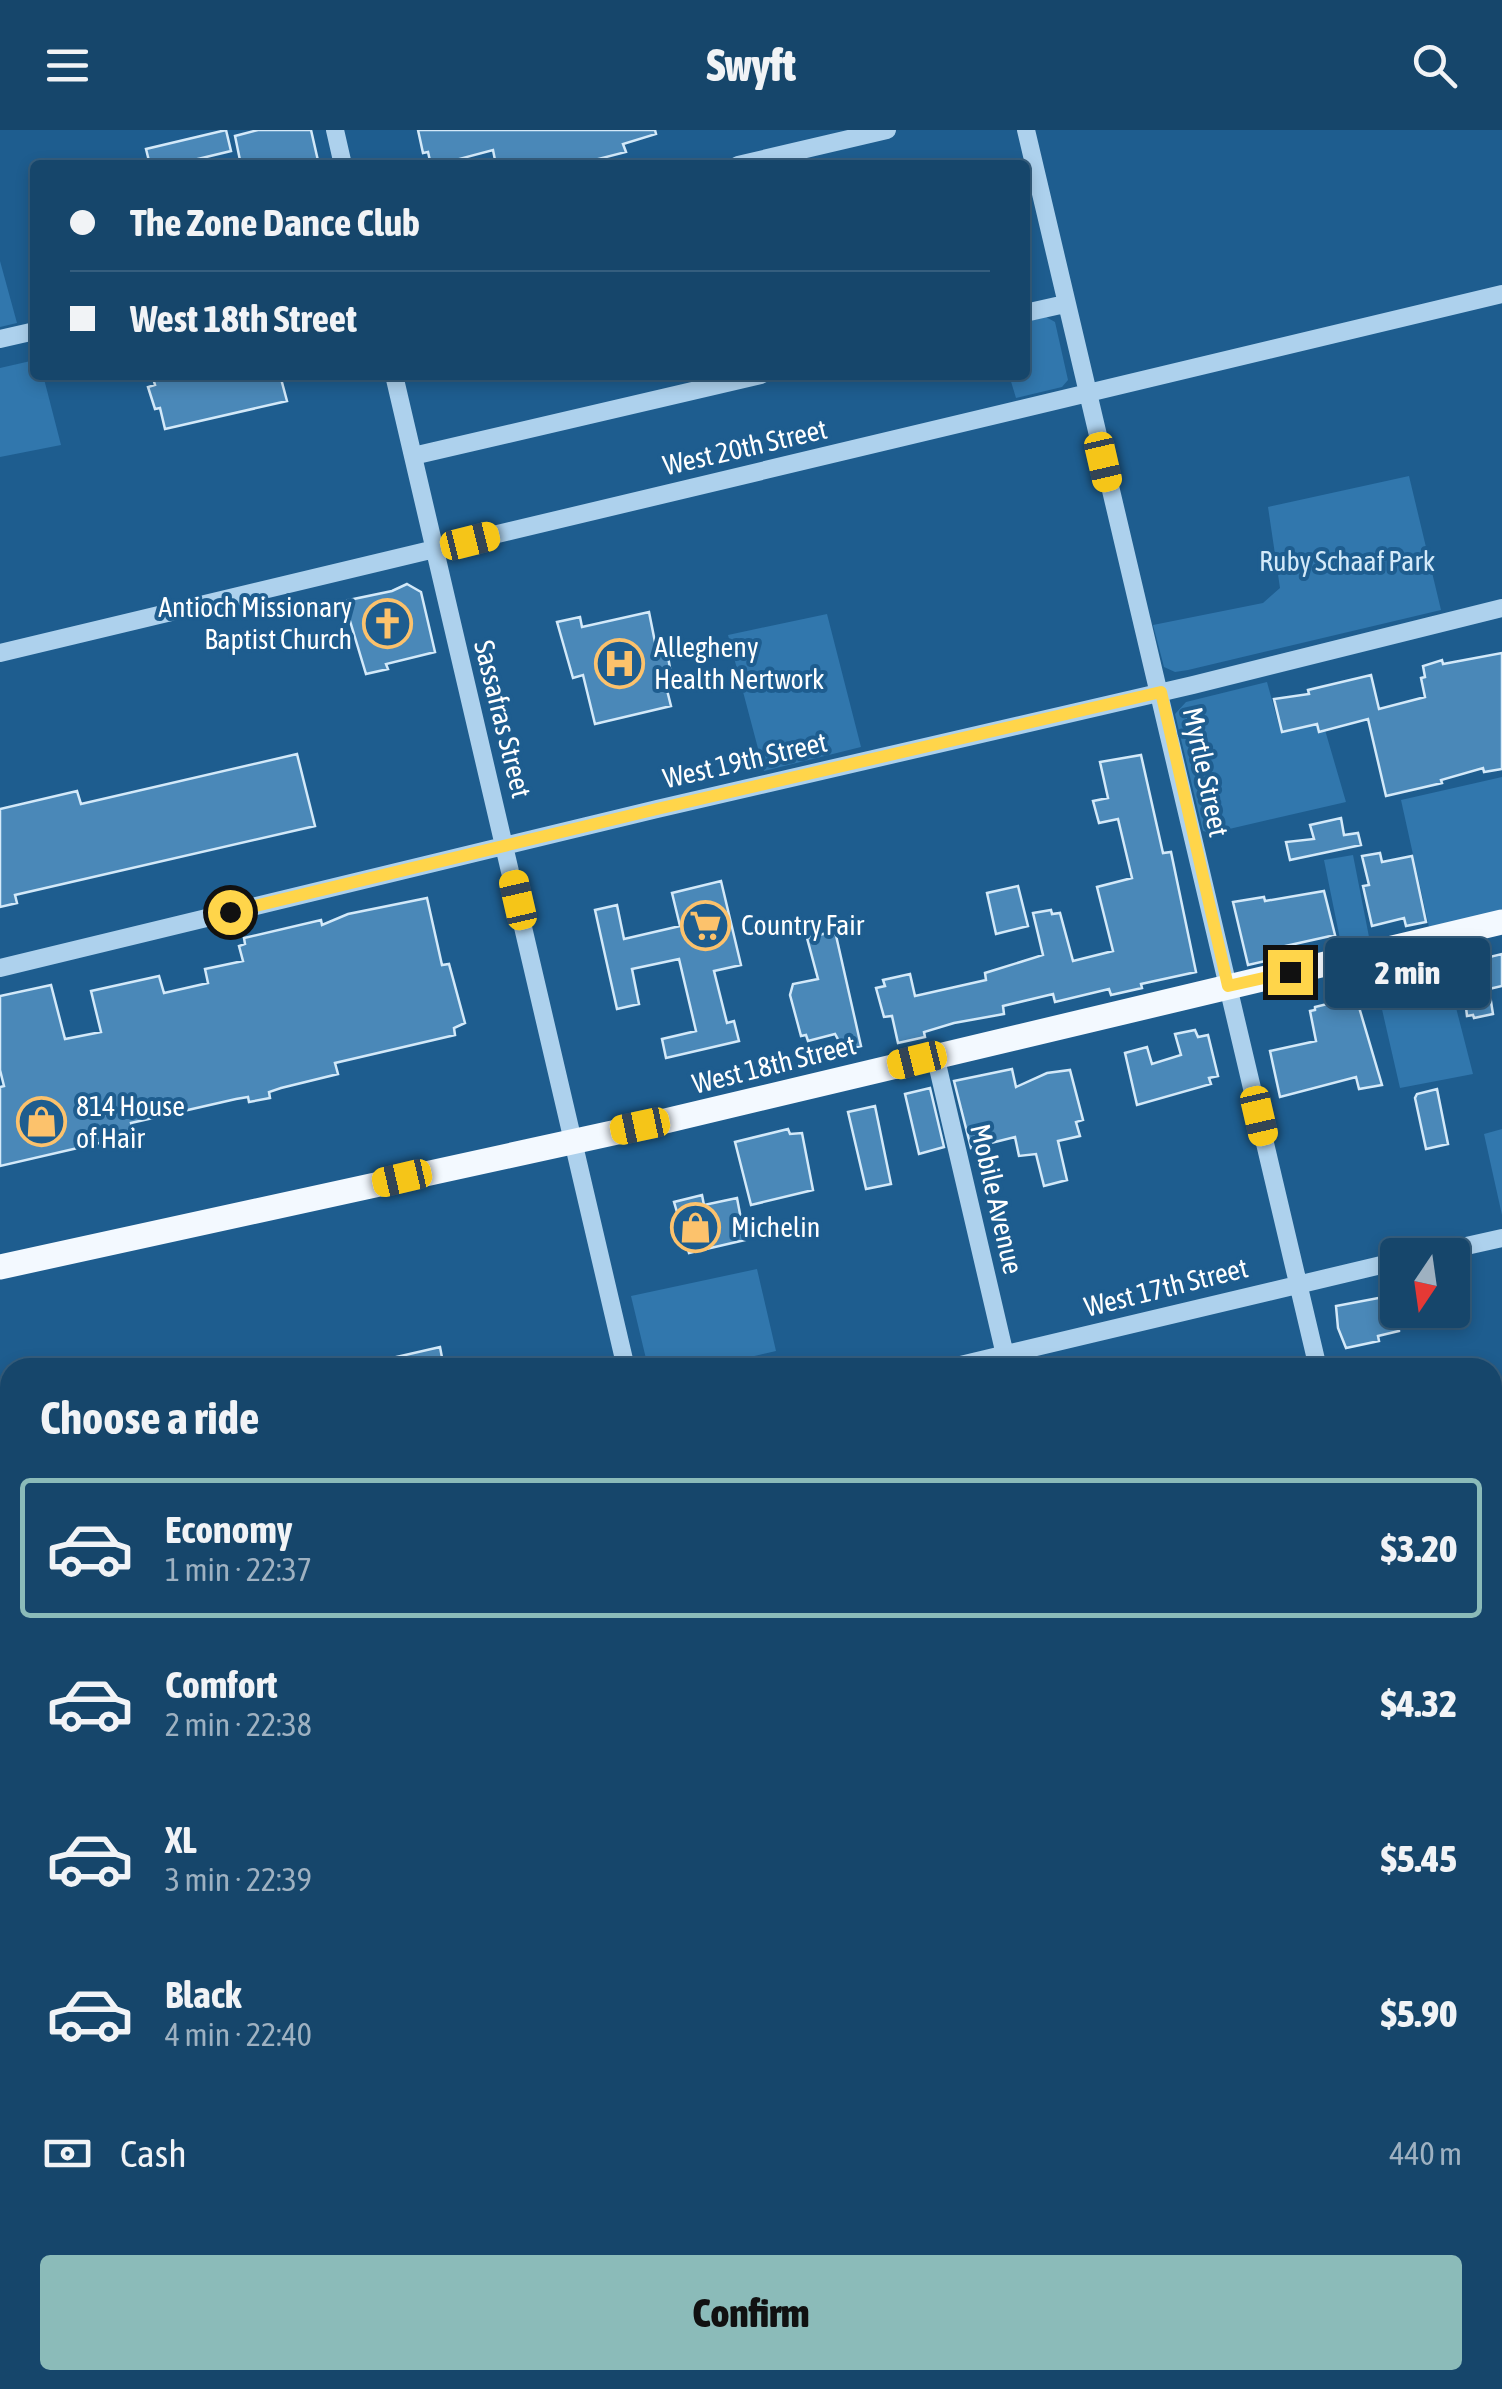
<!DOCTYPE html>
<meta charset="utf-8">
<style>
body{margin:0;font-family:"Asap Condensed",sans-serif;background:#1f4d71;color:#f1f3f6;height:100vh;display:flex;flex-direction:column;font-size:38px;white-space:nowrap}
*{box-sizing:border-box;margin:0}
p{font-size:32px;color:#9eb1c1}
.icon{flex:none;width:55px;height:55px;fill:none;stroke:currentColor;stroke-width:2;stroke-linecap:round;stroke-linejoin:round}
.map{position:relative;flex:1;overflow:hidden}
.sheet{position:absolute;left:0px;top:1228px;width:1502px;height:1032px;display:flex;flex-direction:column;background:#16466b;border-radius:30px 30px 0 0;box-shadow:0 5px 15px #0003,0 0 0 2px #355e7e}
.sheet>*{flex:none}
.banner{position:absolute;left:30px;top:30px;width:1000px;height:220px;border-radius:10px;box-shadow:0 5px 15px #0003,0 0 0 2px #355e7e;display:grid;align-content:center;height:220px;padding:0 40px;background:#16466b}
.needle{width:65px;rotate:193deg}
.buttons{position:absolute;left:1380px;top:1108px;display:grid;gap:20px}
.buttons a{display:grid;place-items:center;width:90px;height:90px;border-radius:10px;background:#16466b;box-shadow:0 5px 15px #0003,0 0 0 2px #355e7e;font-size:50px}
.end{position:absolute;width:45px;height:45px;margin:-22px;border:12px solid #ffd54a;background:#111;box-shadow:0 0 0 5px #111}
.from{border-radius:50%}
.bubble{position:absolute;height:70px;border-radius:10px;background:#16466b;box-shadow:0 5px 15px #0003,0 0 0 2px #355e7e;font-size:32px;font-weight:800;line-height:70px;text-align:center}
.car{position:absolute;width:30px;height:60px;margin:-30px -15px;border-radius:12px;box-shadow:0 0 8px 2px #0007;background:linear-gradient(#f5c518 24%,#345 0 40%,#f5c518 0 76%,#345 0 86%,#f5c518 0)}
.banner b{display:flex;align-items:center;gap:35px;height:95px;font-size:38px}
.banner b+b{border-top:2px solid #355e7e}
.banner i{width:25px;height:25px;background:#f1f3f6}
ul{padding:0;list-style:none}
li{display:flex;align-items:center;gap:30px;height:140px;margin:0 20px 15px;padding:0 20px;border:5px solid transparent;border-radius:10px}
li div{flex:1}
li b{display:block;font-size:38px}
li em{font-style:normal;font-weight:800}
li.on{border-color:#8bbbb9}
li>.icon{width:90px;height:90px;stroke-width:1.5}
h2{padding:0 40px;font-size:45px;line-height:120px}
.pay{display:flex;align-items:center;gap:25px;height:110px;padding:0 40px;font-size:38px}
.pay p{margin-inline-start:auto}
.button{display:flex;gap:20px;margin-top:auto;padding:20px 40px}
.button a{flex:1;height:115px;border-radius:10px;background:#8bbbb9;color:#111;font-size:40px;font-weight:800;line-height:115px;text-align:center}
header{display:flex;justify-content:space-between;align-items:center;height:130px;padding:0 40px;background:#16466b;font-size:45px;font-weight:800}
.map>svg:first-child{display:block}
</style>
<header><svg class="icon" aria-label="menu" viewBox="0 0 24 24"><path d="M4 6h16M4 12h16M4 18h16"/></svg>Swyft<svg class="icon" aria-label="search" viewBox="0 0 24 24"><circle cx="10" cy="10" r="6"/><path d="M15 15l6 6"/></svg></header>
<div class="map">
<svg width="1502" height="2259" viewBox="0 0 1502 2259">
<rect width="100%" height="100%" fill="#1e5d8f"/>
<!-- green -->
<path fill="#3177ad" d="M 0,131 L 17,193 L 0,197 Z
M 1046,187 L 1055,192 L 1068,250 L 1062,257 L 1016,268 L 1009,245 L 1025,245 L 1025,192 Z
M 35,230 L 35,245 L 43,245 L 61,315 L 0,327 L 0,238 Z
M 1409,346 L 1441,480 L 1188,540 L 1175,542 L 1164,537 L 1153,495 L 1263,473 L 1280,458 L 1268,377 Z
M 827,484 L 861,617 L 764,641 L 728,505 Z
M 1267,552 L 1281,603 L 1317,594 L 1319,601 L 1325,600 L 1346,672 L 1212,703 L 1203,701 L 1175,584 L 1186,572 Z
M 1502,647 L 1502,780 L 1429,797 L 1401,670 Z
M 1353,725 L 1370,812 L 1342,819 L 1324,730 Z
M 1442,823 L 1473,944 L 1400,958 L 1373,840 Z
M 1502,999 L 1502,1085 L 1484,1004 Z
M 757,1139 L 776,1221 L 708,1237 L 648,1237 L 631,1166 Z"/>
<!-- building -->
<path fill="#4a88b8" stroke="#d3e9f9" stroke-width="2.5" d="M 226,0 L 231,21 L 173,35 L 150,35 L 146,19 Z
M 258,0 L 311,0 L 319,35 L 241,35 L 235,6 Z
M 418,0 L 655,0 L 656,4 L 623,14 L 626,22 L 575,35 L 573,31 L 555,35 L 496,35 L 493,20 L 459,29 L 461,35 L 431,35 L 428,22 L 423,23 Z
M 152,245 L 280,245 L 287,271 L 165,299 L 160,278 L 155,279 L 148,257 L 155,255 Z
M 407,454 L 421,462 L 435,522 L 386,534 L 388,539 L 366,544 L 344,471 L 392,461 Z
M 649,482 L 656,517 L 666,515 L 670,538 L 662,540 L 671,576 L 595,594 L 583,545 L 573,548 L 557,492 L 580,487 L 582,497 Z
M 1502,523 L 1502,639 L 1484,642 L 1483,638 L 1441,650 L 1442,653 L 1386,666 L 1368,589 L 1319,602 L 1317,594 L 1282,602 L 1274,569 L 1309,564 L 1308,560 L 1371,545 L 1379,579 L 1425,567 L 1421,548 L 1425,547 L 1423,536 L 1442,530 L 1443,534 Z
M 297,624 L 315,696 L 15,765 L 17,773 L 0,777 L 0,679 L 77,661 L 81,674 Z
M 1141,625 L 1163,723 L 1171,722 L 1196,842 L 1141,854 L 1142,858 L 1111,865 L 1109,859 L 1055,872 L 1053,864 L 1003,876 L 1004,884 L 954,893 L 924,902 L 925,907 L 898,913 L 892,886 L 884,887 L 876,858 L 885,856 L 883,850 L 910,844 L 915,866 L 986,850 L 985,843 L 1043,825 L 1033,783 L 1051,780 L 1052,784 L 1060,783 L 1073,831 L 1113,821 L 1097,757 L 1132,748 L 1118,689 L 1099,693 L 1093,671 L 1108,668 L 1100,632 Z
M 1341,688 L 1344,705 L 1358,703 L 1361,715 L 1290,730 L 1286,712 L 1314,709 L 1310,695 Z
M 1380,723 L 1382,732 L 1412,726 L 1426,792 L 1406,796 L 1404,788 L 1372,796 L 1363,756 L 1369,755 L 1362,726 Z
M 721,751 L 741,835 L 714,841 L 727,893 L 734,891 L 739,911 L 666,928 L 662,909 L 696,901 L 679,829 L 632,839 L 639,874 L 617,879 L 595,780 L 617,775 L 624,809 L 680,796 L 672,763 Z
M 1018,756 L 1028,796 L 996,804 L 987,763 Z
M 1324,761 L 1335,805 L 1272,819 L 1274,829 L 1248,835 L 1233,772 L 1264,767 L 1265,771 Z
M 427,768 L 442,835 L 449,834 L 465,893 L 454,898 L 455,905 L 335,933 L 338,944 L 281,958 L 269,962 L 270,968 L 249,972 L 248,967 L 236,969 L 131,993 L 134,1005 L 0,1036 L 0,957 L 4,956 L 0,940 L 0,866 L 51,855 L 65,909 L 101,902 L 91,861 L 159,846 L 164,863 L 208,853 L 205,839 L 243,831 L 239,816 L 245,814 L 244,808 L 321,790 L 322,795 L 348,784 Z
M 835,801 L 861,916 L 844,920 L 835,904 L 808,911 L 806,905 L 801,906 L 790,865 L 793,854 L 818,849 L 807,808 Z
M 1502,824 L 1502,856 L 1489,859 L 1493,884 L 1474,888 L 1473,885 L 1467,886 L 1461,834 Z
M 1356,867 L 1382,955 L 1359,959 L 1356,947 L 1280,967 L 1270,921 L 1316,911 L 1310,881 L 1315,880 L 1315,877 Z
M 1195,900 L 1198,907 L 1208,905 L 1218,946 L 1209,948 L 1211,954 L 1137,975 L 1125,923 L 1147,917 L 1152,934 L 1181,925 L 1175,904 Z
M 1012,939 L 1016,957 L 1047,943 L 1070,940 L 1083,990 L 1076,992 L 1080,1006 L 1058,1011 L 1067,1050 L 1044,1056 L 1036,1024 L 1019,1026 L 1015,1007 L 971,1018 L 954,951 Z
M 930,958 L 944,1017 L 919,1024 L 905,964 Z
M 1437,959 L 1448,1014 L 1426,1019 L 1415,968 L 1417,964 Z
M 875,976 L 891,1054 L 866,1059 L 848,982 Z
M 788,999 L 790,1004 L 802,1003 L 813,1060 L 751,1075 L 735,1012 Z
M 702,1065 L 704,1075 L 737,1068 L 745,1110 L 689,1123 L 674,1072 Z
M 1389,1166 L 1389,1172 L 1398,1169 L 1399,1201 L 1378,1206 L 1379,1211 L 1346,1218 L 1338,1198 L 1336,1176 Z
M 440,1217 L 444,1238 L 380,1238 L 379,1231 Z"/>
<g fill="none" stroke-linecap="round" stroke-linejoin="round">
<!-- minor -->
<path stroke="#add1ed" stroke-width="18" d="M 335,0 L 343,35
M 1026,0 L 1318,1238
M 738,35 L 887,0
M 1025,183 L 1065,174
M 0,209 L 35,201
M 394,245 L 626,1238
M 413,326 L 761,245
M 0,523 L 1502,164
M 0,838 L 657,679 L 1193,555 L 1502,478
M 935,925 L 1005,1225
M 1426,1125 L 1502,1108
M 948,1238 L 1398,1131
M 1492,1425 L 1502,1422
M 1492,2218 L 1502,2216
M 875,2250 L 877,2259
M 658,2259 L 699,2250
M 1324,2259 L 1361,2250"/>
<!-- major -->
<path stroke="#f3f9ff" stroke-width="25" d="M 0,1137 L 640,997 L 1502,792
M 0,1444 L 10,1490
M 192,2250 L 194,2259"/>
<!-- rail -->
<path stroke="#fff" stroke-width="6" stroke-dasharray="18 8" stroke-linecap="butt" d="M 1492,1936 L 1502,1935
M 1492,1989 L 1502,1988
M 0,2143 L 10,2142
M 0,2207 L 10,2205"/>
</g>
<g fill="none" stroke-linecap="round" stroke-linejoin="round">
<!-- route -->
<path stroke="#ffd54a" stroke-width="12" d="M 230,782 L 657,679 L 1161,562 L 1228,856 L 1290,842"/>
</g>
<!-- icons -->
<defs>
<symbol id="church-ring" viewBox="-11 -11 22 22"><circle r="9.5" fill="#1e5d8f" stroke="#fcc26c" stroke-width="1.5"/><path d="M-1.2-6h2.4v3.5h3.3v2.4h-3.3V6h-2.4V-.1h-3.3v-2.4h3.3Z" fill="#fcc26c"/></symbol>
<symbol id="hospital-ring" viewBox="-11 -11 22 22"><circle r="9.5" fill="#1e5d8f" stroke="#fcc26c" stroke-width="1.5"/><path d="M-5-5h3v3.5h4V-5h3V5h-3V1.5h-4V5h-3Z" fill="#fcc26c"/></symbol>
<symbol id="supermarket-ring" viewBox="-11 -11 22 22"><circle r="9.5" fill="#1e5d8f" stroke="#fcc26c" stroke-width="1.5"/><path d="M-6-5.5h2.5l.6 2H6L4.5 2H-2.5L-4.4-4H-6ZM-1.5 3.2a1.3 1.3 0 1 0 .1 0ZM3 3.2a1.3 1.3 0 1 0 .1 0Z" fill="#fcc26c"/></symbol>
<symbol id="shop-ring" viewBox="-11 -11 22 22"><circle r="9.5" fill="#1e5d8f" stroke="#fcc26c" stroke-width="1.5"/><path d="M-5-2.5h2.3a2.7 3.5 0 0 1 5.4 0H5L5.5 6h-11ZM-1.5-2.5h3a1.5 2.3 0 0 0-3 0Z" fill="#fcc26c"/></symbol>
</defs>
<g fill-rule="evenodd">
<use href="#church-ring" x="360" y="466" width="55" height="55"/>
<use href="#hospital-ring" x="592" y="506" width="55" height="55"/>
<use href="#supermarket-ring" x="678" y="768" width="55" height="55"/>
<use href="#shop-ring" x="14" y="964" width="55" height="55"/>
<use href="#shop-ring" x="668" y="1070" width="55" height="55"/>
</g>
<g text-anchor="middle" stroke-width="8" stroke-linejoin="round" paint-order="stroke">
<!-- street labels -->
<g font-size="28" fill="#fff" stroke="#1e5d8f">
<text transform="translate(745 317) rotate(-13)" y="10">West 20th Street</text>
<text transform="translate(503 589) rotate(76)" y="10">Sassafras Street</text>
<text transform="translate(745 630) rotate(-13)" y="10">West 19th Street</text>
<text transform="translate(1206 642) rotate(78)" y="10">Myrtle Street</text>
<text transform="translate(774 934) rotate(-14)" y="10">West 18th Street</text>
<text transform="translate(997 1069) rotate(77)" y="10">Mobile Avenue</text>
<text transform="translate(1166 1157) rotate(-14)" y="10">West 17th Street</text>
</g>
<!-- park labels -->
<g font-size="28" fill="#d3e9f9" stroke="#1e5d8f">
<text x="1347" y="441">Ruby Schaaf Park</text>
</g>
<!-- poi labels -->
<g font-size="28" fill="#fff" stroke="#1e5d8f" text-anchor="start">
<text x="352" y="487" text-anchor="end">Antioch Missionary<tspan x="352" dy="32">Baptist Church</tspan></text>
<text x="654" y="527">Allegheny<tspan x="654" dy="32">Health Nertwork</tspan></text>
<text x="741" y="805">Country Fair</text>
<text x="76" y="986">814 House<tspan x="76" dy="32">of Hair</tspan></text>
<text x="731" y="1107">Michelin</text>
</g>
</g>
</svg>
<div class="buttons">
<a><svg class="needle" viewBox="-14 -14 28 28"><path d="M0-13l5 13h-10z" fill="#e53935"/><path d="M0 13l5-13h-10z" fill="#9eb1c1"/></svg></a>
</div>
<i class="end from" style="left:230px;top:782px"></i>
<i class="end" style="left:1290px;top:842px"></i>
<div class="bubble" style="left:1325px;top:808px;width:165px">2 min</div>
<i class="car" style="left:1103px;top:332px;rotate:167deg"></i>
<i class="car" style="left:470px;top:411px;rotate:76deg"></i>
<i class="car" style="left:518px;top:770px;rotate:347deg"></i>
<i class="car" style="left:917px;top:930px;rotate:256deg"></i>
<i class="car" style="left:1259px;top:986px;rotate:167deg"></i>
<i class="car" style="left:640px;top:996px;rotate:258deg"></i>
<i class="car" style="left:402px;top:1048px;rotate:257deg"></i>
<div class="banner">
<b><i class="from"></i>The Zone Dance Club</b>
<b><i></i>West 18th Street</b>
</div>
<section class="sheet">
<h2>Choose a ride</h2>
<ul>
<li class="on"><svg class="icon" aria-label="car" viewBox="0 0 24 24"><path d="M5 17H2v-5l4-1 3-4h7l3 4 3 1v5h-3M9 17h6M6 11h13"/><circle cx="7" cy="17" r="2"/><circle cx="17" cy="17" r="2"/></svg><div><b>Economy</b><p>1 min · 22:37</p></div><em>$3.20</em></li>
<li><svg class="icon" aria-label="car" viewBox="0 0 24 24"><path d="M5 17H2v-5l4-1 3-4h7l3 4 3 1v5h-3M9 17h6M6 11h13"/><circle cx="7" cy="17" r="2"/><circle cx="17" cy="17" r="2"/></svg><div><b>Comfort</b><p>2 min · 22:38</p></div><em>$4.32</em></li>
<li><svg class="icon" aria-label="car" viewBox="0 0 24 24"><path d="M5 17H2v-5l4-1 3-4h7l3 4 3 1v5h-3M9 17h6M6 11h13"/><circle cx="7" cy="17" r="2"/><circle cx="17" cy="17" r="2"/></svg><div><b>XL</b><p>3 min · 22:39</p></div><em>$5.45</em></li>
<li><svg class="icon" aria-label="car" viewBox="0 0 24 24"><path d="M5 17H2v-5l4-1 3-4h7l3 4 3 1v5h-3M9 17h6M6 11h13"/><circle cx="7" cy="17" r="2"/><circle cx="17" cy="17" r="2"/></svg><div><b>Black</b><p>4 min · 22:40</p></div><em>$5.90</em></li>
</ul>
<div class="pay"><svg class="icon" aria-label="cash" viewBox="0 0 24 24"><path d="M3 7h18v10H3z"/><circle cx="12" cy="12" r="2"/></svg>Cash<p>440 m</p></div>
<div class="button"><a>Confirm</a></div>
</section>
</div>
